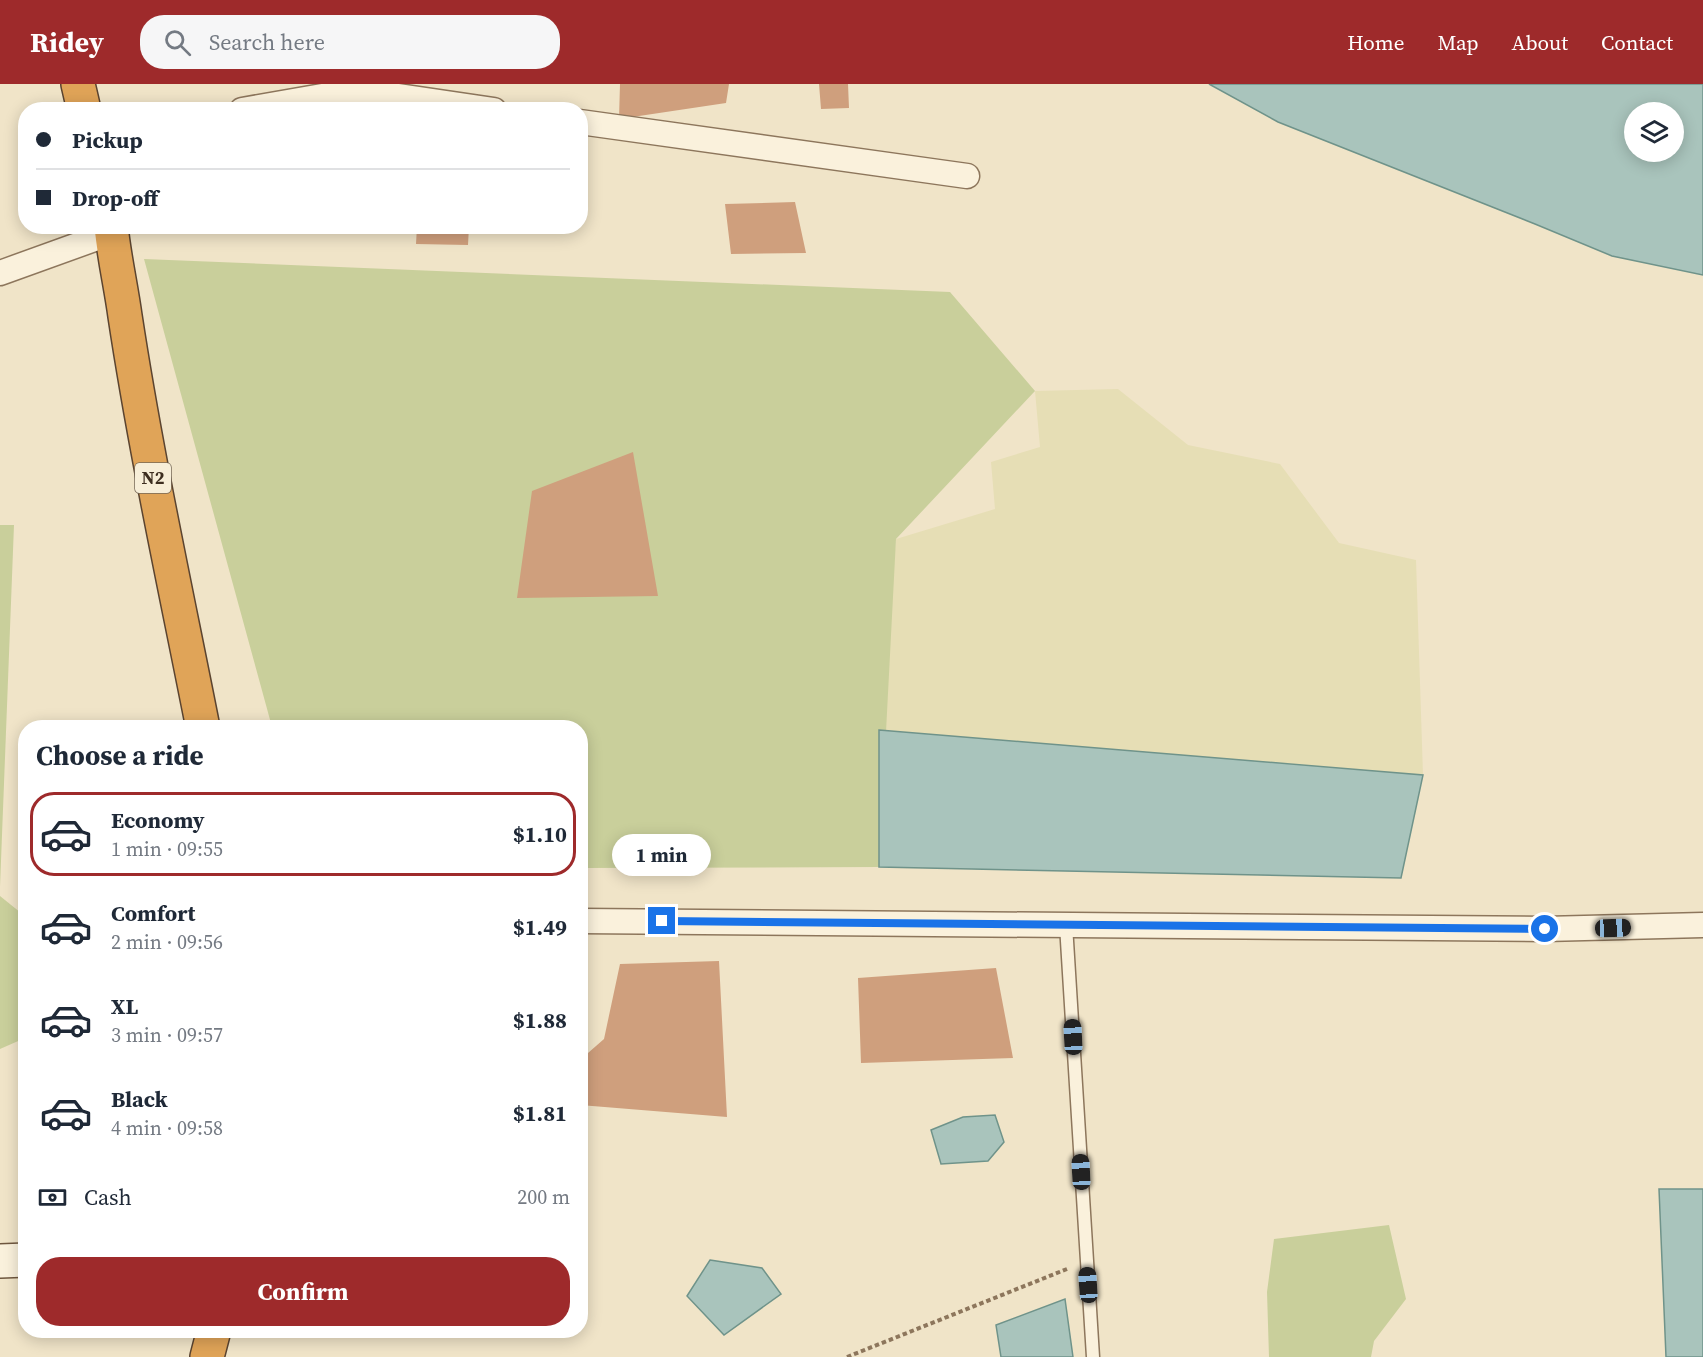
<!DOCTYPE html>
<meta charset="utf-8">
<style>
body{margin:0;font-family:"Source Serif 4",serif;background:#f6f6f7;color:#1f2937;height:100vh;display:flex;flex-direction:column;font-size:22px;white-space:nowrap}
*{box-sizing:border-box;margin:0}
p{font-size:20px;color:#747a83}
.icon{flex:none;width:33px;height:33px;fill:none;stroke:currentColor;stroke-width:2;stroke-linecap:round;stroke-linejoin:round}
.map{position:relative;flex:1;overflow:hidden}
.panel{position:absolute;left:18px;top:636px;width:570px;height:618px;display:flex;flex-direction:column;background:#fff;border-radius:24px;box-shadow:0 3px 15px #0003}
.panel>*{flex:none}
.guide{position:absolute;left:18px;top:18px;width:570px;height:132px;border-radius:24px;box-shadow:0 3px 15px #0003;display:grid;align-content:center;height:132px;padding:0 18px;background:#fff}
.controls{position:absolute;left:1624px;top:18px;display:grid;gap:12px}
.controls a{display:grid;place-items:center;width:60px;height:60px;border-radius:50%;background:#fff;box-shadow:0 3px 15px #0003;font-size:30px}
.end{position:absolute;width:27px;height:27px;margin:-14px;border:8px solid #1a73e8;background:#fff;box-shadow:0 0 0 3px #fff}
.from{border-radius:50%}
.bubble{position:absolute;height:42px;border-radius:21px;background:#fff;box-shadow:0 3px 15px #0003;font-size:20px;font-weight:700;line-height:42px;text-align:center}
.car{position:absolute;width:18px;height:36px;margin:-18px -9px;border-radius:8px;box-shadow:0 0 4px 2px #0007;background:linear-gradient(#222 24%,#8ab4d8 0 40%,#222 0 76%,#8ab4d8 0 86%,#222 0)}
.guide b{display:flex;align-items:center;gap:21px;height:57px;font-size:22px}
.guide b+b{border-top:2px solid #e0e1e3}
.guide i{width:15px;height:15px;background:#1f2937}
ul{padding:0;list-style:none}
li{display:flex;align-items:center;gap:18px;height:84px;margin:0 12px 9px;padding:0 6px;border:3px solid transparent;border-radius:24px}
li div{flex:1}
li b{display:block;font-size:22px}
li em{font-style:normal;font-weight:700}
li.active{border-color:#9e2a2b}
li>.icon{width:54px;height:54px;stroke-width:1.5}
h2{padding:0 18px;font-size:27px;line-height:72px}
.pay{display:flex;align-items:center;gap:15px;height:66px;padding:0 18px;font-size:22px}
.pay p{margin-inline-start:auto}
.primary-button{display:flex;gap:12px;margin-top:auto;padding:12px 18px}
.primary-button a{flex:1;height:69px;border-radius:24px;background:#9e2a2b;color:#fff;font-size:24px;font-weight:700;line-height:69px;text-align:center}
header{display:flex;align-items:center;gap:36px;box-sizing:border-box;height:84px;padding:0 30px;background:#9e2a2b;color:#fff}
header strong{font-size:28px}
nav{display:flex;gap:33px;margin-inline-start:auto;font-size:21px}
.search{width:420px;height:54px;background:#f6f6f7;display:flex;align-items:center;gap:15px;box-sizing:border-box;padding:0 21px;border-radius:24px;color:#747a83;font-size:22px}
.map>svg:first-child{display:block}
</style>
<header>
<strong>Ridey</strong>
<div class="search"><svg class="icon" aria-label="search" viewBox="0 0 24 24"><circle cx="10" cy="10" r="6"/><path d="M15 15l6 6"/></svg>Search here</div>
<nav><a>Home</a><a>Map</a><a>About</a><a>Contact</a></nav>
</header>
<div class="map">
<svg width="1703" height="1273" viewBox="0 0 1703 1273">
<rect width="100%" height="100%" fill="#f0e4c8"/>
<!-- farmland -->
<path fill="#e6deb5" d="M 1118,305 L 1188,361 L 1280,380 L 1339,459 L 1416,476 L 1423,691 L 880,646 L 896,455 L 995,425 L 991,378 L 1040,363 L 1035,307 Z"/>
<!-- green -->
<path fill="#c9cf9b" d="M 144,175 L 950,208 L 1035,307 L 896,455 L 879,783 L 581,784 L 580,644 L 272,643 Z
M 0,441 L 14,441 L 0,803 Z
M 0,812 L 26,833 L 25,954 L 0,965 Z
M 1389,1141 L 1406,1215 L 1374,1257 L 1371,1273 L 1269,1273 L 1267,1208 L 1274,1155 Z"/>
<!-- water -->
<path fill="#a9c4bc" stroke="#6f938a" stroke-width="1.5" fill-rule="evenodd" d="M 1209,0 L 1703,0 L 1703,191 L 1612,172 L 1535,140 L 1278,38 ZM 1674,28 L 1674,68 L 1635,68 L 1635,28 Z
M 879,646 L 1423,691 L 1401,794 L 879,783 Z
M 995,1031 L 1004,1058 L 988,1077 L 941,1080 L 931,1046 L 963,1033 Z
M 1659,1105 L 1703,1105 L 1703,1273 L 1666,1273 Z
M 710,1176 L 762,1184 L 781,1210 L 724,1251 L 687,1212 Z
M 1065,1215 L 1073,1273 L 1001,1273 L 996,1241 Z"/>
<!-- building -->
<path fill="#cf9f7d" d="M 620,0 L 729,0 L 726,19 L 619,35 Z
M 819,0 L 848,0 L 849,24 L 821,25 Z
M 795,118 L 806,169 L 731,170 L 725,120 Z
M 417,142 L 469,142 L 468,161 L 416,160 Z
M 633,368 L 658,512 L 517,514 L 532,407 Z
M 719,877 L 727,1033 L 580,1021 L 580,976 L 604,955 L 620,880 Z
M 996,884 L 1013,974 L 861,979 L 858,894 Z"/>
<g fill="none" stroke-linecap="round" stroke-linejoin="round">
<defs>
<path id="lane" d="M 1066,841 L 1093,1273"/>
<path id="street" d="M 242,26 L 357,6 L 494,26
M 580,38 L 967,92
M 0,189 L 111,149
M 580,837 L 1545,845 L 1703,841"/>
<path id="secondary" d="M 0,1177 L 26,1176"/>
<path id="highway" d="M 78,0 L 84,26
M 111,142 C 114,173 121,202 125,232 C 146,370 176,507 203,644
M 207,1273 L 214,1246"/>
</defs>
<!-- lane casing -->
<use href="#lane" stroke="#8d765c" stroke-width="15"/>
<!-- street casing -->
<use href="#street" stroke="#8d765c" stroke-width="27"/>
<!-- secondary casing -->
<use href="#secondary" stroke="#6f573f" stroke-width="36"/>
<!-- highway casing -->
<use href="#highway" stroke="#5b4430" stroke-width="36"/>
<!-- path -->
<path stroke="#8d765c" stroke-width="4" stroke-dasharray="4.5 3" stroke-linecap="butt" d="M 847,1273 L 1067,1185"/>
<!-- lane -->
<use href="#lane" stroke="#faf1dc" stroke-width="12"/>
<!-- street -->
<use href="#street" stroke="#faf1dc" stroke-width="24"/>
<!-- secondary -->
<use href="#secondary" stroke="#faf1dc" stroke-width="33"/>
<!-- highway -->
<use href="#highway" stroke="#e0a458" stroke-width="33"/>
</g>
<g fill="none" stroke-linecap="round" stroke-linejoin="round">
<!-- route -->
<path stroke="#1a73e8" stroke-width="8" d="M 662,837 L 1545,845"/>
</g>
<g text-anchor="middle" stroke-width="6" stroke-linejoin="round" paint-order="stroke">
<!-- shield labels -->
<rect fill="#f7eed8" stroke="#756857" stroke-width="1.5" x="135" y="379" width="36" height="30" rx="4.5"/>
<g font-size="18" font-weight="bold" fill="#3d2e20">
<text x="153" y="400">N2</text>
</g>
</g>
</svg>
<div class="controls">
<a><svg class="icon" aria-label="layers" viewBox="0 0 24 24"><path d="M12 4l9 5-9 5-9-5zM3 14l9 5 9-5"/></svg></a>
</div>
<i class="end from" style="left:1545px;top:845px"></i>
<i class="end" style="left:662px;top:837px"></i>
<div class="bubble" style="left:612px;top:750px;width:99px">1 min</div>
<i class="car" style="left:1613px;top:844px;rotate:88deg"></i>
<i class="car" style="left:1073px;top:953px;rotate:357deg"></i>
<i class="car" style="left:1081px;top:1088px;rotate:357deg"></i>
<i class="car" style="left:1088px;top:1201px;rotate:356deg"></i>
<div class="guide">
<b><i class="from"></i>Pickup</b>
<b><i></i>Drop-off</b>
</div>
<section class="panel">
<h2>Choose a ride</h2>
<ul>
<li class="active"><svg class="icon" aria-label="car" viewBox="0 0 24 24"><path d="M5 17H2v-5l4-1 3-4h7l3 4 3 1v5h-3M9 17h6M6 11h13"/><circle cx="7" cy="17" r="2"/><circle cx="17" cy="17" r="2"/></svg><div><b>Economy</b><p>1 min · 09:55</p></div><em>$1.10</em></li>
<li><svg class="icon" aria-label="car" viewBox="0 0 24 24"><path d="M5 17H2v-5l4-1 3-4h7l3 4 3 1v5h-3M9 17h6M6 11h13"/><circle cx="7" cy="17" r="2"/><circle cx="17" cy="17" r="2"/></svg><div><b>Comfort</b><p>2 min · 09:56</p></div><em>$1.49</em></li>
<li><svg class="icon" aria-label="car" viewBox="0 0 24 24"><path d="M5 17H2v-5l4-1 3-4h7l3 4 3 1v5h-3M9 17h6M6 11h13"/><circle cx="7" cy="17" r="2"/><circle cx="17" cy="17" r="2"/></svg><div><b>XL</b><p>3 min · 09:57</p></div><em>$1.88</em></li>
<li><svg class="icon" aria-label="car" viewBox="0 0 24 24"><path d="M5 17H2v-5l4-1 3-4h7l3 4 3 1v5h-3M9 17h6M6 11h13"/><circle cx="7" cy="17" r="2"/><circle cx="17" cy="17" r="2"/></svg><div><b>Black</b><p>4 min · 09:58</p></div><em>$1.81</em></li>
</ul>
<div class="pay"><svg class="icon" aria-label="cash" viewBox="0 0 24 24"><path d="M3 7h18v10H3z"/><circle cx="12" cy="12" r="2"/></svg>Cash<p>200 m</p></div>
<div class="primary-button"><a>Confirm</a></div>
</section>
</div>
